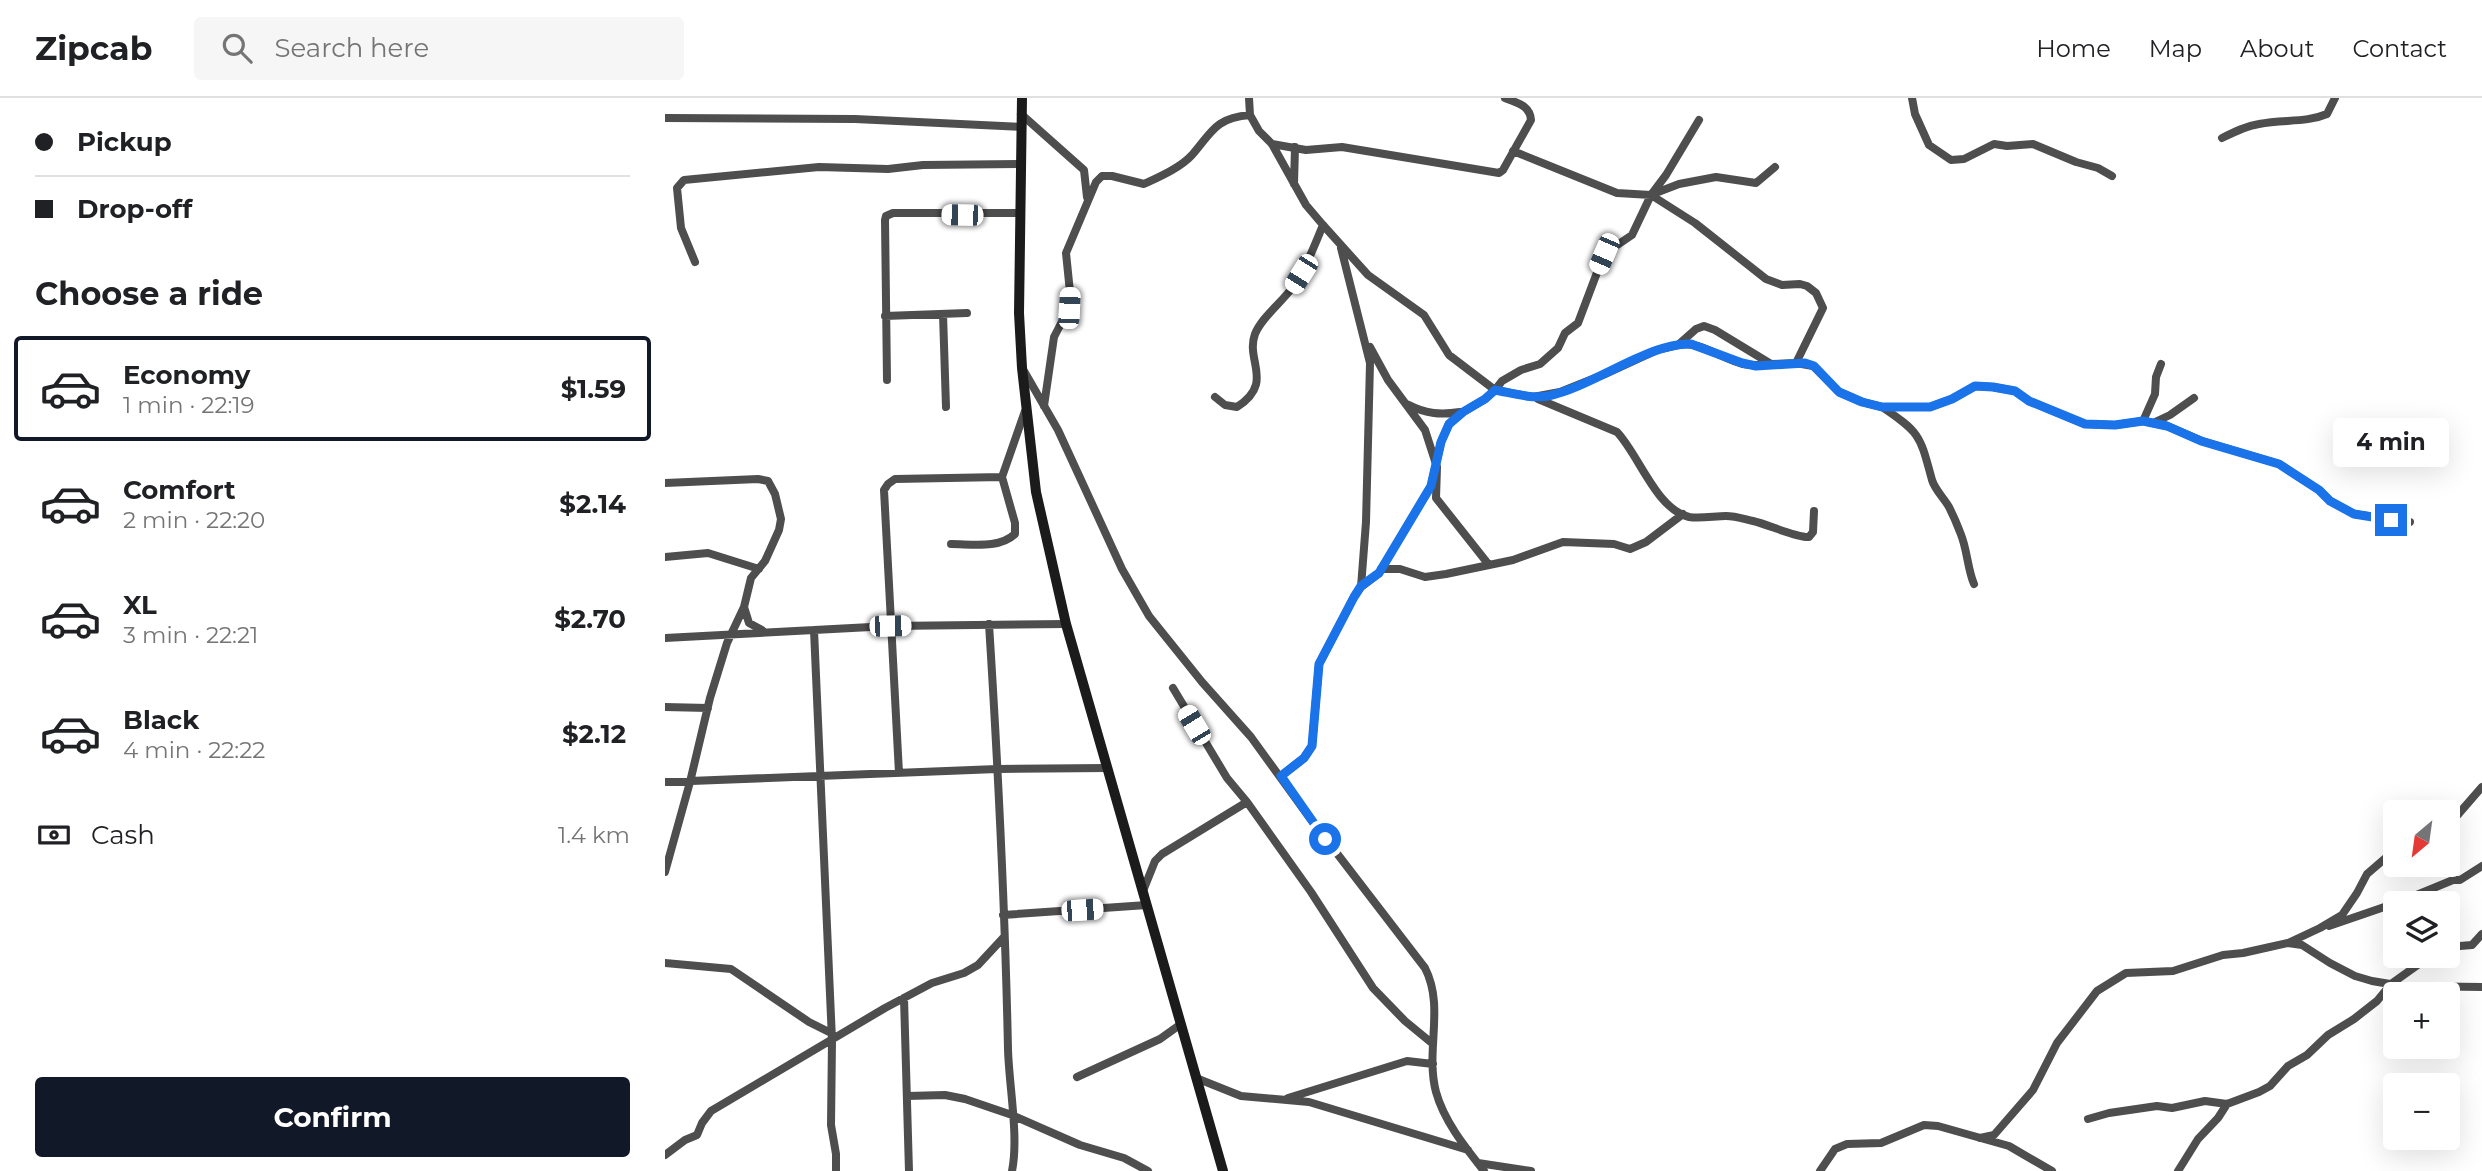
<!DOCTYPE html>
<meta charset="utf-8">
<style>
body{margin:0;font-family:Montserrat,sans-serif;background:#f6f6f6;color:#202124;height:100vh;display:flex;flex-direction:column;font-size:26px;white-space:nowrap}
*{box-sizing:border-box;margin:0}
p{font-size:23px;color:#757577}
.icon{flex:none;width:38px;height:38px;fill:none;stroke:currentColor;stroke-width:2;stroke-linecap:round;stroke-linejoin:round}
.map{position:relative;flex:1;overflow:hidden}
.sheet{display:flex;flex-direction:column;background:#fff;width:665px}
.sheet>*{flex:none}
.hud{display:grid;align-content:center;height:154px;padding:0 35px;background:#fff}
.needle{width:46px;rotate:209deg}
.controls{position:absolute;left:1718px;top:702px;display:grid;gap:14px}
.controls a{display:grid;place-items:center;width:77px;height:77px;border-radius:7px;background:#fff;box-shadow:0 7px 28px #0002;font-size:35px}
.end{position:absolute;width:32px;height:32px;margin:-16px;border:9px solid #1a73e8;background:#fff;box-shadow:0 0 0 4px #fff}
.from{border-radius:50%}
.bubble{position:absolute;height:49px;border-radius:7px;background:#fff;box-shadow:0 7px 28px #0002;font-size:23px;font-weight:700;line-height:49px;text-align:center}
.car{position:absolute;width:21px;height:42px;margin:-21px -10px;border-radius:9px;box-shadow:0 0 5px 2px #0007;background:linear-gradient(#fff 24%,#345 0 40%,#fff 0 76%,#345 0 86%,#fff 0)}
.hud b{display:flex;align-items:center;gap:24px;height:66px;font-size:26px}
.hud b+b{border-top:2px solid #e0e0e0}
.hud i{width:18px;height:18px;background:#202124}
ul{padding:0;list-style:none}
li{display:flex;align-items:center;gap:21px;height:105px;margin:0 14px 10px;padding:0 21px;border:4px solid transparent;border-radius:7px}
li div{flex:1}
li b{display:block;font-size:26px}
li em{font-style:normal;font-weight:700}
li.current{border-color:#111827}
li>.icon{width:63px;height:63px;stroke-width:1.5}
h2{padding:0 35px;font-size:32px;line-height:84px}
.pay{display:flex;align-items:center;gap:18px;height:77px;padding:0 35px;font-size:26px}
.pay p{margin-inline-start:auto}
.button{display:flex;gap:14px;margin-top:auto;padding:14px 35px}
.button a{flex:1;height:80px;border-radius:7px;background:#111827;color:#fff;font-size:28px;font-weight:700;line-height:80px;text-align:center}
header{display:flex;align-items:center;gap:42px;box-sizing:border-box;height:98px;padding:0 35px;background:#fff;border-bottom:2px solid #e0e0e0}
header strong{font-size:33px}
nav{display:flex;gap:38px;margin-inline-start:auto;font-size:24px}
.search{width:490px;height:63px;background:#f6f6f6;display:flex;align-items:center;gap:18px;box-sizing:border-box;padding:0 24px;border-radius:7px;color:#757577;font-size:26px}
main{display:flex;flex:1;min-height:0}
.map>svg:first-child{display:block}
</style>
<header>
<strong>Zipcab</strong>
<div class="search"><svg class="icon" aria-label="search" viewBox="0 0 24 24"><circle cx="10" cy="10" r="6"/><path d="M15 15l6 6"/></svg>Search here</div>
<nav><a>Home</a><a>Map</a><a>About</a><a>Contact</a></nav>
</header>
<main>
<section class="sheet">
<div class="hud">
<b><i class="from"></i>Pickup</b>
<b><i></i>Drop-off</b>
</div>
<h2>Choose a ride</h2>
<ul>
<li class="current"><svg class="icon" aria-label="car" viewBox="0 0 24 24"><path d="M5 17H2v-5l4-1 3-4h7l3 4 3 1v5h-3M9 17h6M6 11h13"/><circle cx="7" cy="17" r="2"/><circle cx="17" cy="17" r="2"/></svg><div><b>Economy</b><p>1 min · 22:19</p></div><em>$1.59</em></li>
<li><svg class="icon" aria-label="car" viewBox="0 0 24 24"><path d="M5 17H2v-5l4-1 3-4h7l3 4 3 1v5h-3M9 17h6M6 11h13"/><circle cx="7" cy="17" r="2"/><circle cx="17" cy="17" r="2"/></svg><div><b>Comfort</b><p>2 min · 22:20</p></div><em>$2.14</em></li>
<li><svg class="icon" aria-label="car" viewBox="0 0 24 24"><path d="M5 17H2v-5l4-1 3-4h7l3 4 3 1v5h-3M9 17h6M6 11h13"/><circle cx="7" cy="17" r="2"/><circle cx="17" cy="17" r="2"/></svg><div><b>XL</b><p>3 min · 22:21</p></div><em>$2.70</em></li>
<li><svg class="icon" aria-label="car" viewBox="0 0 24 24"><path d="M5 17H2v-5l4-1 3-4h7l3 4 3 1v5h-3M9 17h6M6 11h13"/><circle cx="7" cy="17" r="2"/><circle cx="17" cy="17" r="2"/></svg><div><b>Black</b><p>4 min · 22:22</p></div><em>$2.12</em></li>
</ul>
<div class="pay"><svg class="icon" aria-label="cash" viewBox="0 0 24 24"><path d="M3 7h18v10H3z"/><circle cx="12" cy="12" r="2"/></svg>Cash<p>1.4 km</p></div>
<div class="button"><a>Confirm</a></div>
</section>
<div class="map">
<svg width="1817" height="1073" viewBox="0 0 1817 1073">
<rect width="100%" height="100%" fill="#fff"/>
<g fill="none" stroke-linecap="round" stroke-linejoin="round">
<!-- street -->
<path stroke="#4e4e4e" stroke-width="8" d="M 584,0 L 585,17 L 594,33 L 607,46 L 641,107 L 658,127 L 703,177 L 759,217 L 784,257 L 830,292 L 820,301 L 798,314 L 784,326 L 776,344 L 766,388 L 714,475 L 696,489 L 689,499 L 654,566 L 647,648 L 639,660 L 616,678
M 1247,0 L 1250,16 L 1264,47 L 1286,62 L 1299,61 L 1329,46 L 1342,48 L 1368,46 L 1411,64 L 1433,70 L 1447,78
M 356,16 L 419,72 L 422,99
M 0,20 L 190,21 L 357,29
M 1557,40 C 1569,34 1581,28 1594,26 C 1618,21 1641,25 1662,16 L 1670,0
M 607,46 L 641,52 L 677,49 L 834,75 L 838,72 L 866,22 C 865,7 852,5 840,0
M 848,53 L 952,95 L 986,97 L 1030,125 L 1101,181 L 1117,187 L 1135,186 L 1142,188 L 1151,195 L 1158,210 L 1131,265 L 1106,266 L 1050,232 L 1039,228 L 1031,231 L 1013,247 L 992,252 L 940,276 L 895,294 L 868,299 L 830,292 L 837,283 L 856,272 L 875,266 L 893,250 L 900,235 L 913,225 L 939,156 L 967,137 L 986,97 L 1001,77 L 1034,22
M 629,86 L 630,49
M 988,96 L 1014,86 L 1051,79 L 1091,85 L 1110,69
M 676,150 L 705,265 L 701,424 L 696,489
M 30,164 L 16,130 L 12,90 L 19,82 L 154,69 L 223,71 L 258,67 L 356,66
M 278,216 L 281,309
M 220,218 L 302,215
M 1013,247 C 1034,242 1057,261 1078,266 C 1087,268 1096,267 1106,266
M 705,249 L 723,282 L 760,332 L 772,369 L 771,400 L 824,467
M 1131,265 L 1148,268 L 1174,294 L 1197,304 L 1217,309 L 1265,309 L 1287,301 L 1310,288 L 1328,289 L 1350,293 L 1364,303 L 1420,326 L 1450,327 L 1478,323 L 1502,328 L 1537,343 L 1614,366 L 1654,392 L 1665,403 L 1689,416 L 1745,424
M 359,273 L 393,332 L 457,471 L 484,518 L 537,584 L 586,639 L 644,719 L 760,870 C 780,909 760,952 771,994 C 779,1023 800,1049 819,1073
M 222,282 L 220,122 L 221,118 L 228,115 L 355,115
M 550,299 L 560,307 L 572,309 C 610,284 580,263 590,236 C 597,219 616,205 627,190 C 641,170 649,149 658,127
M 873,301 L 952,334 C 974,357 991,411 1024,419 C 1035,421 1050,418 1061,418 C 1070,418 1079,421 1088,423 C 1102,426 1132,440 1144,439 L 1148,434 L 1149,413
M 744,307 C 761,316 776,317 795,314
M 379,308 L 389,239 L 404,210 L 405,194 L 401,155 L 431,84 L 437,78 L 447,78 L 479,86 C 494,79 515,70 527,57 C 547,34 550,20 585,17
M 1217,309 C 1256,335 1255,338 1267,382 C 1270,392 1279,400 1284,409 C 1288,417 1292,426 1295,434 C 1303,453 1302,470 1309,486
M 1478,323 L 1490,296 L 1491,279 L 1496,266
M 1488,325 L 1505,317 L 1529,300
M 0,385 L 93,381 L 103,383 L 110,396 L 116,421 L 114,432 L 100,463 L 86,480 L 79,509 L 62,545 L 45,600 L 25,684 L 0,774
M 286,446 C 307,446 334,451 350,436 L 350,425 L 337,379 L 360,313
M 0,459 L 43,455 L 94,471
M 716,471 L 735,471 L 760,479 L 781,476 L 848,462 L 898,444 L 949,446 L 965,451 L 981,444 L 1018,416
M 79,509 L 84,525 L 97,532
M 324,526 C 333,668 340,810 343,951 C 344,988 354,1039 347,1073
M 149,532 L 167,942 L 166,1027 L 171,1056 L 171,1073
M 0,540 L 225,528 L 401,526
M 508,590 L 562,680 L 582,704 L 646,794 L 708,890 L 740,923 L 768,946
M 0,609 L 43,610
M 234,675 L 219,392 L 223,386 L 230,381 L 337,379
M 0,684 L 332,671 L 442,670
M 1783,728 L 1817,689
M 478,793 L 490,763 L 497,756 L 582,704
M 1732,805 L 1788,782 L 1795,782 L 1817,768
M 338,817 L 482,807
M 1664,828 L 1731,805
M 1623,845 L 1655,830 L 1677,817 L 1692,795 L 1702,776 L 1731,751
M 1783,849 L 1807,847 L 1817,836
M 0,865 L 66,871 L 144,924 L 166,935
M 239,900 L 244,1073
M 412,979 L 495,941 L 516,926
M 531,980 L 576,998 L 644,1004 L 803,1052
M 242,998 L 280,997 L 300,1001 L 347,1017 L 415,1047 L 459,1060 L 483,1073
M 623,1000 L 742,963 L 768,966
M 1423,1021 L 1444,1015 L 1492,1008 L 1507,1010 L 1540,1003 L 1562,1006 L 1594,994 L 1605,988 L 1623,968 L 1642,957 L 1663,937 L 1689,921 L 1712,903 L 1726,886 L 1761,861 L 1769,858
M 1315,1040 L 1329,1037 L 1368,992 L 1392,945 L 1432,893 L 1461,875 L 1508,873 L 1558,857 L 1578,855 L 1623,845 L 1637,847 L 1665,865 L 1690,878 L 1707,883 L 1737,888 L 1817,889
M 0,1057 L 20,1042 L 32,1037 L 37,1025 L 46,1013 L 220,910 L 267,885 L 299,875 L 313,867 L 339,839
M 813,1065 L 866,1073
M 1155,1073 L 1170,1051 L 1182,1046 L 1216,1045 L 1259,1027 L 1273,1028 L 1344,1048 L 1387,1073
M 1513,1073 L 1533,1041 L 1553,1020 L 1562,1006"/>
<!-- secondary -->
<path stroke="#1b1b1b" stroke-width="10" d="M 357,0 L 354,215 L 357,270 L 371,394 L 401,526 L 558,1073"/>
</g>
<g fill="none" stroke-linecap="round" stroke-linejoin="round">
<!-- route -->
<path stroke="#1a73e8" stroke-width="9" d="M 660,741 L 616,678 L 639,660 L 647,648 L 654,566 L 689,499 L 696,488 L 714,475 L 766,388 L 776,344 L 784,326 L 798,314 L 820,301 L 830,292 C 847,295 865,301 883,298 C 928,289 984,244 1026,246 L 1077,265 L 1091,268 L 1140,265 L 1149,268 L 1174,294 L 1197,304 L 1217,309 L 1265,309 L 1287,301 L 1310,288 L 1328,289 L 1350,293 L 1364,303 L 1420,326 L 1450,327 L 1478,323 L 1502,328 L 1536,343 L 1614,366 L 1654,392 L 1665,403 L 1689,416 L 1726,422"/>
</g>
</svg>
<div class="controls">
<a><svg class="needle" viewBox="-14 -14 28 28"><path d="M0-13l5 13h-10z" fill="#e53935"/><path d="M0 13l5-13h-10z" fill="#757577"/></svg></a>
<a><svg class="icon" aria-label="layers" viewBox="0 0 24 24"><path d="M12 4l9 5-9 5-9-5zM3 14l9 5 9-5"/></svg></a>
<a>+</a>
<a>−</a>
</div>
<i class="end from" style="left:660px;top:741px"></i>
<i class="end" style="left:1726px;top:422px"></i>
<div class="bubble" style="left:1668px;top:320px;width:116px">4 min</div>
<i class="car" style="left:297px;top:117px;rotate:271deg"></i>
<i class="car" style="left:939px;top:156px;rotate:203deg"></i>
<i class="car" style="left:636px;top:176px;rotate:212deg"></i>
<i class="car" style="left:404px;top:210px;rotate:3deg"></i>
<i class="car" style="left:225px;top:528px;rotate:89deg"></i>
<i class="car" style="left:529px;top:627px;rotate:329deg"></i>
<i class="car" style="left:417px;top:812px;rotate:86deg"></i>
</div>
</main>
